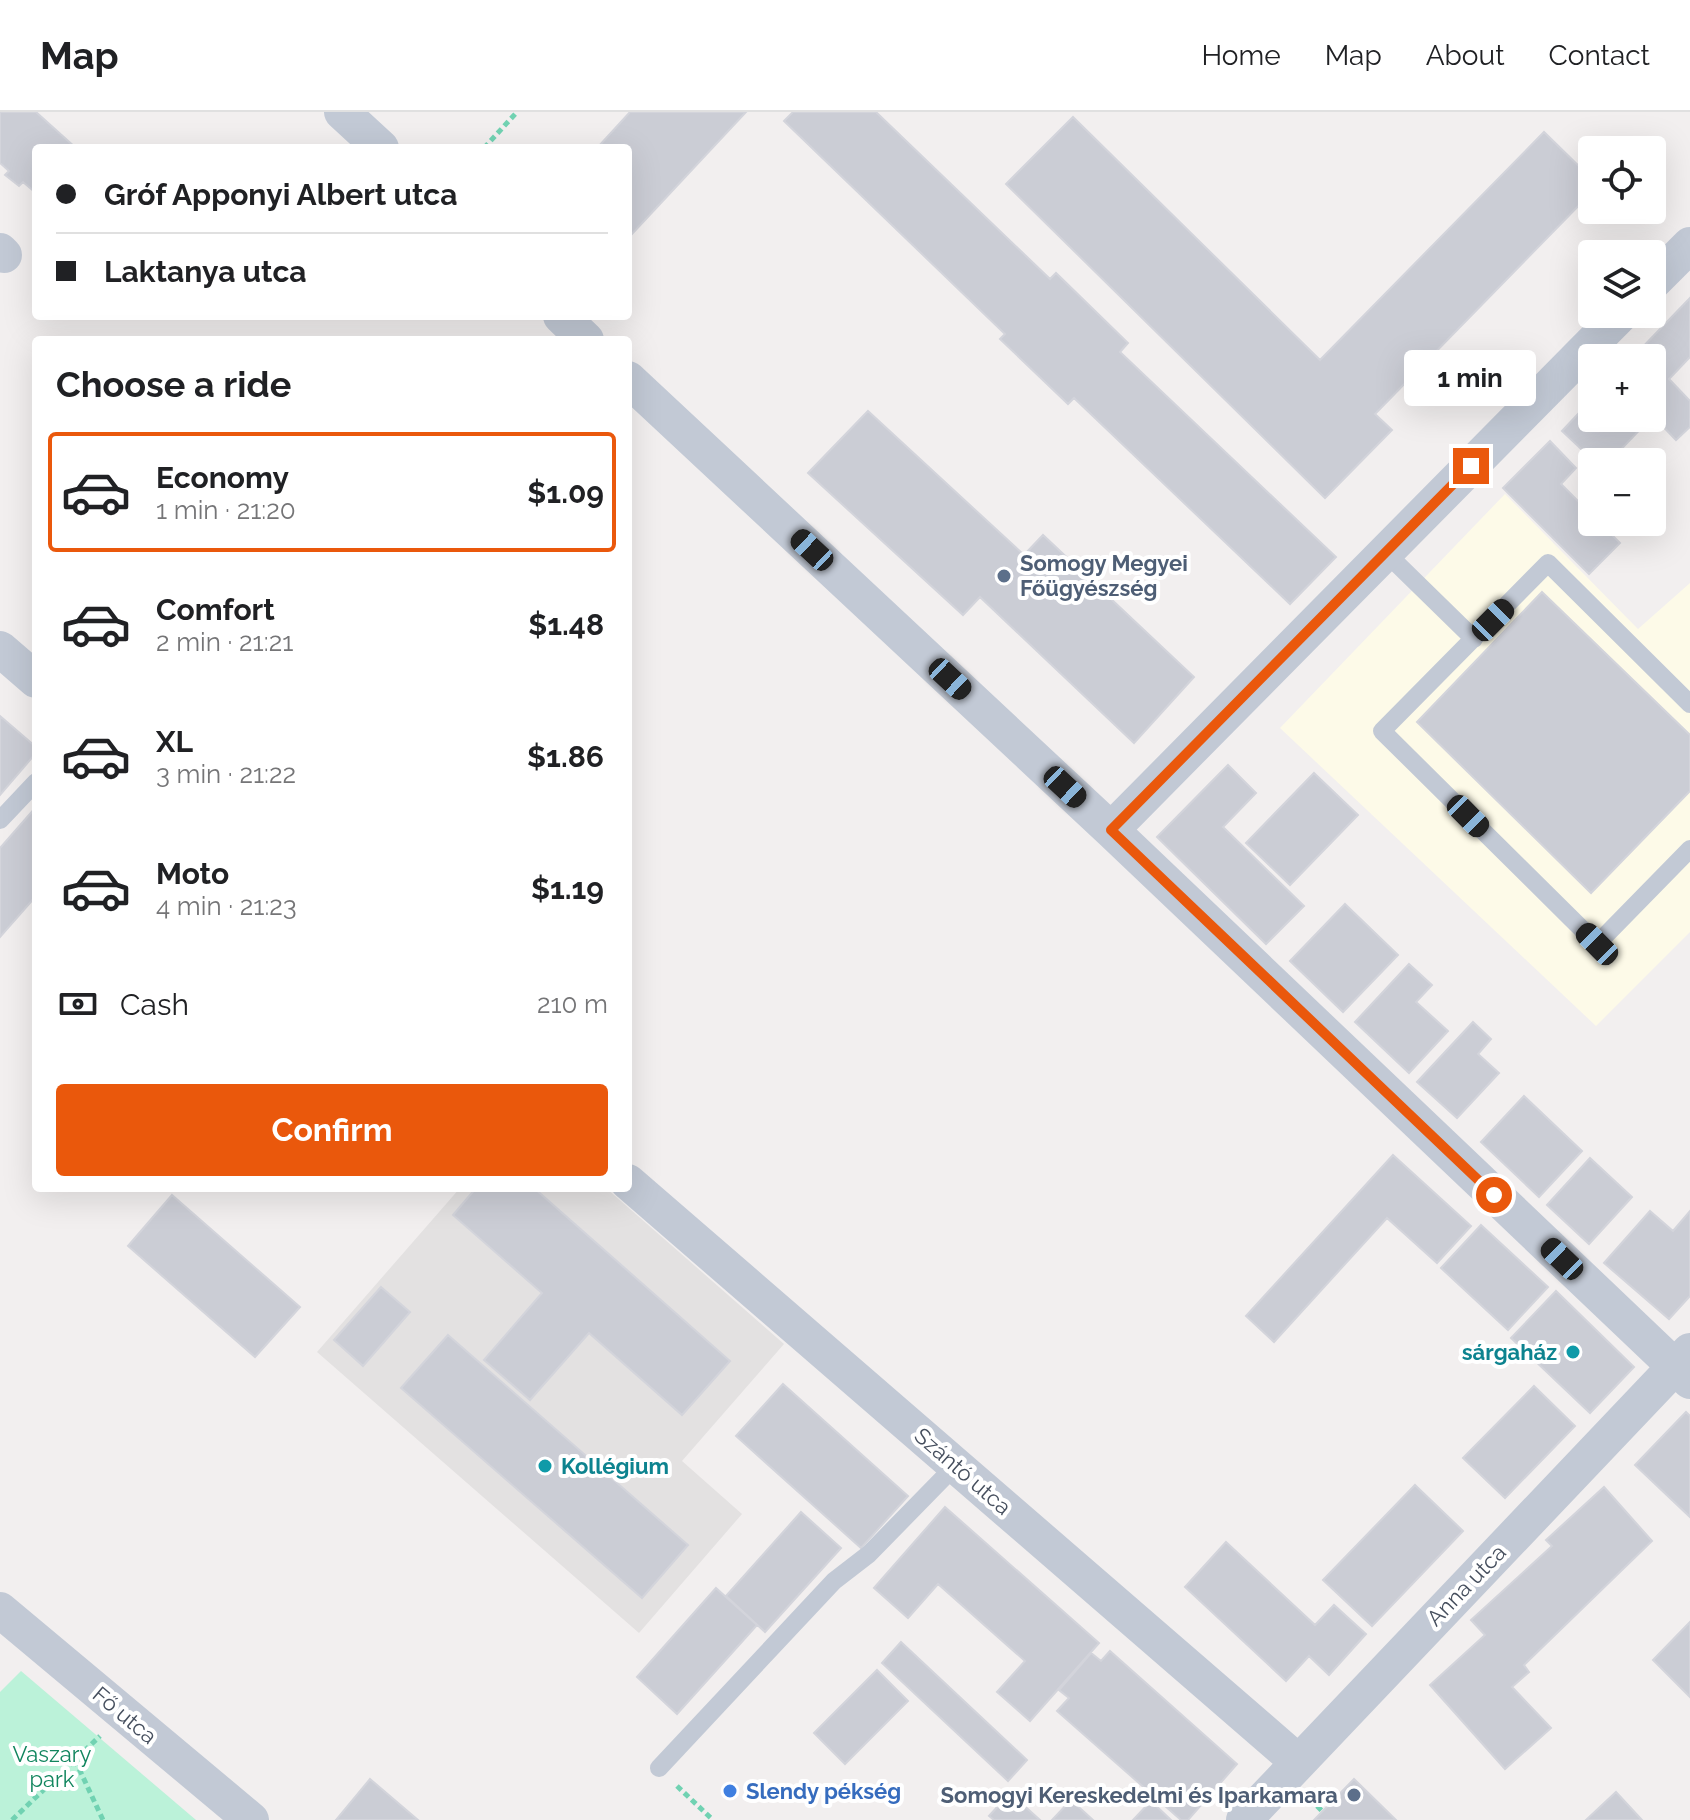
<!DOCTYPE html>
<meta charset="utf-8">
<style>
body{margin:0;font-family:Raleway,sans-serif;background:#f6f6f6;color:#202124;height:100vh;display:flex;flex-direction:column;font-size:30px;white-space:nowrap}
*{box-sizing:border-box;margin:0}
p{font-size:26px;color:#757577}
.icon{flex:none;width:44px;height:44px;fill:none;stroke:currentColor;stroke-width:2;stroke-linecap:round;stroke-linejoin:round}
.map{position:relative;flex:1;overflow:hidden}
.details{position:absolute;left:32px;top:224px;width:600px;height:856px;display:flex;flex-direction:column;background:#fff;border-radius:8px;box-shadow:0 8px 32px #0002}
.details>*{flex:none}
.top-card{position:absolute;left:32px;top:32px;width:600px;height:176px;border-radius:8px;box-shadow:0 8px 32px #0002;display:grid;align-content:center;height:176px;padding:0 24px;background:#fff}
.buttons{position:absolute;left:1578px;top:24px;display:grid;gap:16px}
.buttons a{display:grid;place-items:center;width:88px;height:88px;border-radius:8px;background:#fff;box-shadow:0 8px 32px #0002;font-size:40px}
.end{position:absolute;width:36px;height:36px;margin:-18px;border:10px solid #ea580c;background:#fff;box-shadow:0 0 0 4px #fff}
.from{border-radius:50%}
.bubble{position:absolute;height:56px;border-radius:8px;background:#fff;box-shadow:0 8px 32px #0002;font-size:26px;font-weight:700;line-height:56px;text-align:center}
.car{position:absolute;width:24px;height:48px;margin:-24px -12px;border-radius:10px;box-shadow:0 0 6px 2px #0007;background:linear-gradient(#222 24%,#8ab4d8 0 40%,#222 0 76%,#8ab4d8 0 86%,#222 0)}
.top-card b{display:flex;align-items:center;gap:28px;height:76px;font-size:30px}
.top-card b+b{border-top:2px solid #e0e0e0}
.top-card i{width:20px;height:20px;background:#202124}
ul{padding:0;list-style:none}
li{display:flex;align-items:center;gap:24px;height:120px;margin:0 16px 12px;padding:0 8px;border:4px solid transparent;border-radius:8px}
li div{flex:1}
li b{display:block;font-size:30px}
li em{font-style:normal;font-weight:700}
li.current{border-color:#ea580c}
li>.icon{width:72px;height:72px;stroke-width:1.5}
h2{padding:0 24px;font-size:36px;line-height:96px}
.pay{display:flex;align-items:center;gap:20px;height:88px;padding:0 24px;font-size:30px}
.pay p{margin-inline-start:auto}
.cta{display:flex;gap:16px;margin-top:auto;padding:16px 24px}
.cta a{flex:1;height:92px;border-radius:8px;background:#ea580c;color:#fff;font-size:32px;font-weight:700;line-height:92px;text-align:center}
header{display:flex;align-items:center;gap:48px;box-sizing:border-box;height:112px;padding:0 40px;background:#fff;border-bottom:2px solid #e0e0e0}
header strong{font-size:38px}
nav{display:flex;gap:44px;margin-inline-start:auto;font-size:28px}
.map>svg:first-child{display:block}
</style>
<header>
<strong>Map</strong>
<nav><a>Home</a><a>Map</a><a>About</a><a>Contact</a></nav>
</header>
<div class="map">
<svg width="1690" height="1708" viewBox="0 0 1690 1708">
<rect width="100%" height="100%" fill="#f2efef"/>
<!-- commercial -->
<path fill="#fdfae8" d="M 1505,382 L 1638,517 L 1690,471 L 1690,820 L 1596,914 L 1280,616 Z"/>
<!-- education -->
<path fill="#e3e1e1" d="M 460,1076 L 606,1076 L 784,1232 L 682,1349 L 742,1402 L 639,1521 L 317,1240 Z"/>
<!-- green -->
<path fill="#bbf2d9" d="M 21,1559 L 196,1708 L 0,1708 L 0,1580 Z"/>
<!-- building -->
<path fill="#cbcdd5" stroke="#d3d4db" stroke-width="2" d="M 0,0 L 36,0 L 76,36 L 36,36 L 36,81 L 23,70 L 19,74 L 5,63 L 9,59 L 0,51 Z
M 630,0 L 746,0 L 631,123 L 628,120 L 628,36 L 597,36 Z
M 793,0 L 876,0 L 1050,167 L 1056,161 L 1128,231 L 1120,240 L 1336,445 L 1290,492 L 1074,286 L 1068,292 L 1000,227 L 1005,222 L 784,9 Z
M 1073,5 L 1320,248 L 1544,20 L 1592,67 L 1592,80 L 1375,302 L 1392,318 L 1325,386 L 1006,72 Z
M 1690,186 L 1690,245 L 1669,267 L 1690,289 L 1690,315 L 1676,328 L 1652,303 L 1652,246 L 1632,246 Z
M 1592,287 L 1592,306 L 1651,306 L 1609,350 L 1595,350 L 1562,319 Z
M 868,299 L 1024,443 L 1043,423 L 1194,565 L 1134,631 L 980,485 L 963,503 L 808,361 Z
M 1550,329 L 1576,356 L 1561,372 L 1592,403 L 1592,410 L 1599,410 L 1620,431 L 1589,462 L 1503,376 Z
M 1542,480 L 1690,623 L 1690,679 L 1591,781 L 1417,610 Z
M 0,604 L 36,635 L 36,641 L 0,683 Z
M 1228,653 L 1256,681 L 1223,715 L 1304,794 L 1266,832 L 1157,725 Z
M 1314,661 L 1358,703 L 1290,773 L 1246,731 Z
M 36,695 L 36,784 L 0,825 L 0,736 Z
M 1345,792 L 1398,843 L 1343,900 L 1290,849 Z
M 1409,852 L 1432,873 L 1416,890 L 1448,919 L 1409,961 L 1355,910 Z
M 1473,910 L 1491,927 L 1478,942 L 1499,961 L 1457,1006 L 1417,970 Z
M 1524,984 L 1582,1039 L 1539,1085 L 1481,1030 Z
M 1393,1043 L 1471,1114 L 1437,1151 L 1387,1106 L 1274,1230 L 1246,1204 Z
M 1590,1046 L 1632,1085 L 1589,1132 L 1547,1093 Z
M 476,1076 L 534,1076 L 730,1249 L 682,1303 L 589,1221 L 530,1288 L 484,1248 L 542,1181 L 453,1103 Z
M 172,1083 L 300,1195 L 255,1245 L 128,1134 Z
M 1650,1099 L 1673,1119 L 1690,1099 L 1690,1184 L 1669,1207 L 1604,1151 Z
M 1481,1113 L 1548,1175 L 1508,1218 L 1441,1156 Z
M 381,1175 L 410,1200 L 363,1254 L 334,1228 Z
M 1556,1179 L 1634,1255 L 1590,1301 L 1511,1226 Z
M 448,1223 L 688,1433 L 642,1486 L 401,1276 Z
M 783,1272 L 908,1384 L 861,1436 L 736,1324 Z
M 1534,1274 L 1575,1314 L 1505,1386 L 1463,1346 Z
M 1686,1300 L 1690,1304 L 1690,1405 L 1635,1353 Z
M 1415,1373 L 1463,1419 L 1372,1514 L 1323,1468 Z
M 1604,1375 L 1652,1429 L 1524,1553 L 1529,1560 L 1512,1575 L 1551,1616 L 1505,1657 L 1430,1573 L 1485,1523 L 1471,1508 L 1552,1434 L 1546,1428 Z
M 945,1395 L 1099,1531 L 1030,1609 L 997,1580 L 1025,1549 L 938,1472 L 908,1506 L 874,1476 Z
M 801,1400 L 841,1436 L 765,1520 L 726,1484 Z
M 1226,1430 L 1315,1513 L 1334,1493 L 1366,1522 L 1329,1563 L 1309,1544 L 1286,1569 L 1185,1475 Z
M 716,1476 L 757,1513 L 677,1602 L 637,1565 Z
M 1690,1510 L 1690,1585 L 1653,1548 Z
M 901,1530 L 1027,1648 L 1008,1669 L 882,1551 Z
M 1110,1539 L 1237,1652 L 1188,1708 L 1181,1708 L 1057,1599 L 1069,1586 L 1059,1578 L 1091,1541 L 1101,1549 Z
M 877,1558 L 908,1589 L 845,1652 L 814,1621 Z
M 370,1667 L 418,1708 L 336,1708 Z
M 1354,1667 L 1396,1708 L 1314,1708 Z
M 1616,1680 L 1642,1708 L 1586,1708 Z
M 1010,1681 L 1040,1708 L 994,1708 L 989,1704 Z
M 1071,1688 L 1093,1708 L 1052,1708 Z
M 1151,1689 L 1171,1708 L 1133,1708 Z"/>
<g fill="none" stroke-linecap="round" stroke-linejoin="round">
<!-- path -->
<path stroke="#71d2b2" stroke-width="5" stroke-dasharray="6 4" stroke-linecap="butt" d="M 484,36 L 517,0
M 75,1648 L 103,1708
M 677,1674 L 713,1708
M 1310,1687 L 1322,1699
M 12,1708 L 100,1624"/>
<!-- lane -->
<path stroke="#c2c9d5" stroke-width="18" d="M 1385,440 L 1474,527
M 1690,592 L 1548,451 L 1382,619 L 1597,832 L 1690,737
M 0,708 L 36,670
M 659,1656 L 834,1469 L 869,1442 L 956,1353"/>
<!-- street -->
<path stroke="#c2c9d5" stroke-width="36" d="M 342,0 L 381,36
M 0,139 L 4,143
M 1652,171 L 1690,133
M 561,204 L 586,228
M 628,267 L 1111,718 L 1690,1269
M 0,537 L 36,568
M 1111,718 L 1621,202
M 628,1070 L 1297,1649
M 0,1498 L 251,1708
M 1244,1708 L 1690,1239"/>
</g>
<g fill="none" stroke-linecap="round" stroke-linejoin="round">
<!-- route -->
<path stroke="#ea580c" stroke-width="10" d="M 1471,354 L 1111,718 L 1494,1083"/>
</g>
<!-- markers -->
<g fill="#5c6f8a" stroke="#fff" stroke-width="3">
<circle cx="1004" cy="464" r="8"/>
<circle cx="1354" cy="1683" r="8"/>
</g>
<g fill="#0f9aa8" stroke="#fff" stroke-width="3">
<circle cx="1573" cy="1240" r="8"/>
<circle cx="545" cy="1354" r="8"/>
</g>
<circle fill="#3f7fe0" stroke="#fff" stroke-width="3" cx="730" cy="1679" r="8"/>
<g text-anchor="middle" stroke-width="8" stroke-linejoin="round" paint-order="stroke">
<!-- service labels -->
<g font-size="22" font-weight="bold" fill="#4e5e75" stroke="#fff" text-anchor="start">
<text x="1020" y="459">Somogy Megyei<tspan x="1020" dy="25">Főügyészség</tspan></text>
<text x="1338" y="1691" text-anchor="end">Somogyi Kereskedelmi és Iparkamara</text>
</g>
<!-- culture labels -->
<g font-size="22" font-weight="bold" fill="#0d838f" stroke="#fff" text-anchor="end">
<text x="1557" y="1248">sárgaház</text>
<text x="561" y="1362" text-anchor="start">Kollégium</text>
</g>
<!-- street labels -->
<g font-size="22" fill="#464f5e" stroke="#fff">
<text transform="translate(963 1359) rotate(41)" y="8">Szántó utca</text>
<text transform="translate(1466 1473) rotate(-46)" y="8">Anna utca</text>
<text transform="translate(125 1603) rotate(40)" y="8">Fő utca</text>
</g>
<!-- park labels -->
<g font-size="22" fill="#11855e" stroke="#fff">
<text x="52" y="1650">Vaszary<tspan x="52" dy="25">park</tspan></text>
</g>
<!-- shop labels -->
<g font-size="22" font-weight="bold" fill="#366cbe" stroke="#fff" text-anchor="start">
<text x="746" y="1687">Slendy pékség</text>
</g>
</g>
</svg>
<div class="buttons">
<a><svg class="icon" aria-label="locate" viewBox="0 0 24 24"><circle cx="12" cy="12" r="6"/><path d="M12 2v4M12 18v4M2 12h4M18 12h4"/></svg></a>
<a><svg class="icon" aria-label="layers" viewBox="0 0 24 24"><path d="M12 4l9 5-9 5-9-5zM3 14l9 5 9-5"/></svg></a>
<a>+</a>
<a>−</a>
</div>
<i class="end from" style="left:1494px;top:1083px"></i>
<i class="end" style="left:1471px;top:354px"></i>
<div class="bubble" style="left:1404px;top:238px;width:132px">1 min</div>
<i class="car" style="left:812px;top:438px;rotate:313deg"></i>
<i class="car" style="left:1493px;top:508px;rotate:45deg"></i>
<i class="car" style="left:950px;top:567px;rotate:133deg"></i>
<i class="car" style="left:1065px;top:675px;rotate:133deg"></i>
<i class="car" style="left:1468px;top:704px;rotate:135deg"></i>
<i class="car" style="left:1597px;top:832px;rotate:315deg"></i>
<i class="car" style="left:1562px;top:1147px;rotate:314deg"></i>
<div class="top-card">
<b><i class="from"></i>Gróf Apponyi Albert utca</b>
<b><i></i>Laktanya utca</b>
</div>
<section class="details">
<h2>Choose a ride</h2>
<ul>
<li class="current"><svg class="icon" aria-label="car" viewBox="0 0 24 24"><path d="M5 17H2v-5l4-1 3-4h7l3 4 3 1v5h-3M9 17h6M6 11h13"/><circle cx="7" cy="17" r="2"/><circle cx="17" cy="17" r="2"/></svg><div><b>Economy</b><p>1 min · 21:20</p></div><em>$1.09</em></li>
<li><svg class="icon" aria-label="car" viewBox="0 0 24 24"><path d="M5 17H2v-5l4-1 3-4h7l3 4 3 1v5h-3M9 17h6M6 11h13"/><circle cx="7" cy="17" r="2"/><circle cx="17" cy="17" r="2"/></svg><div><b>Comfort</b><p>2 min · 21:21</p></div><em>$1.48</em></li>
<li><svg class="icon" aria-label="car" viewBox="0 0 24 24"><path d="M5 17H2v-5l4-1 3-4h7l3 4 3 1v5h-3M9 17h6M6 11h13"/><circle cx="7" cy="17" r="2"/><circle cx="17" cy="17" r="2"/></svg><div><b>XL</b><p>3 min · 21:22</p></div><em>$1.86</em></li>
<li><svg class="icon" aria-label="car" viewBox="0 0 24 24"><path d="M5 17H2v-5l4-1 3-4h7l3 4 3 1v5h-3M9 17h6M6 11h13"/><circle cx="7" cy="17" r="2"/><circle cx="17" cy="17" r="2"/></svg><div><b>Moto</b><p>4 min · 21:23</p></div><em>$1.19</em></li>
</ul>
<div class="pay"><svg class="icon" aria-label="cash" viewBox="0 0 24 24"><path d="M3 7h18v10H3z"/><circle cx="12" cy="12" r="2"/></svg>Cash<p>210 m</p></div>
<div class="cta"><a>Confirm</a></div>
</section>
</div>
